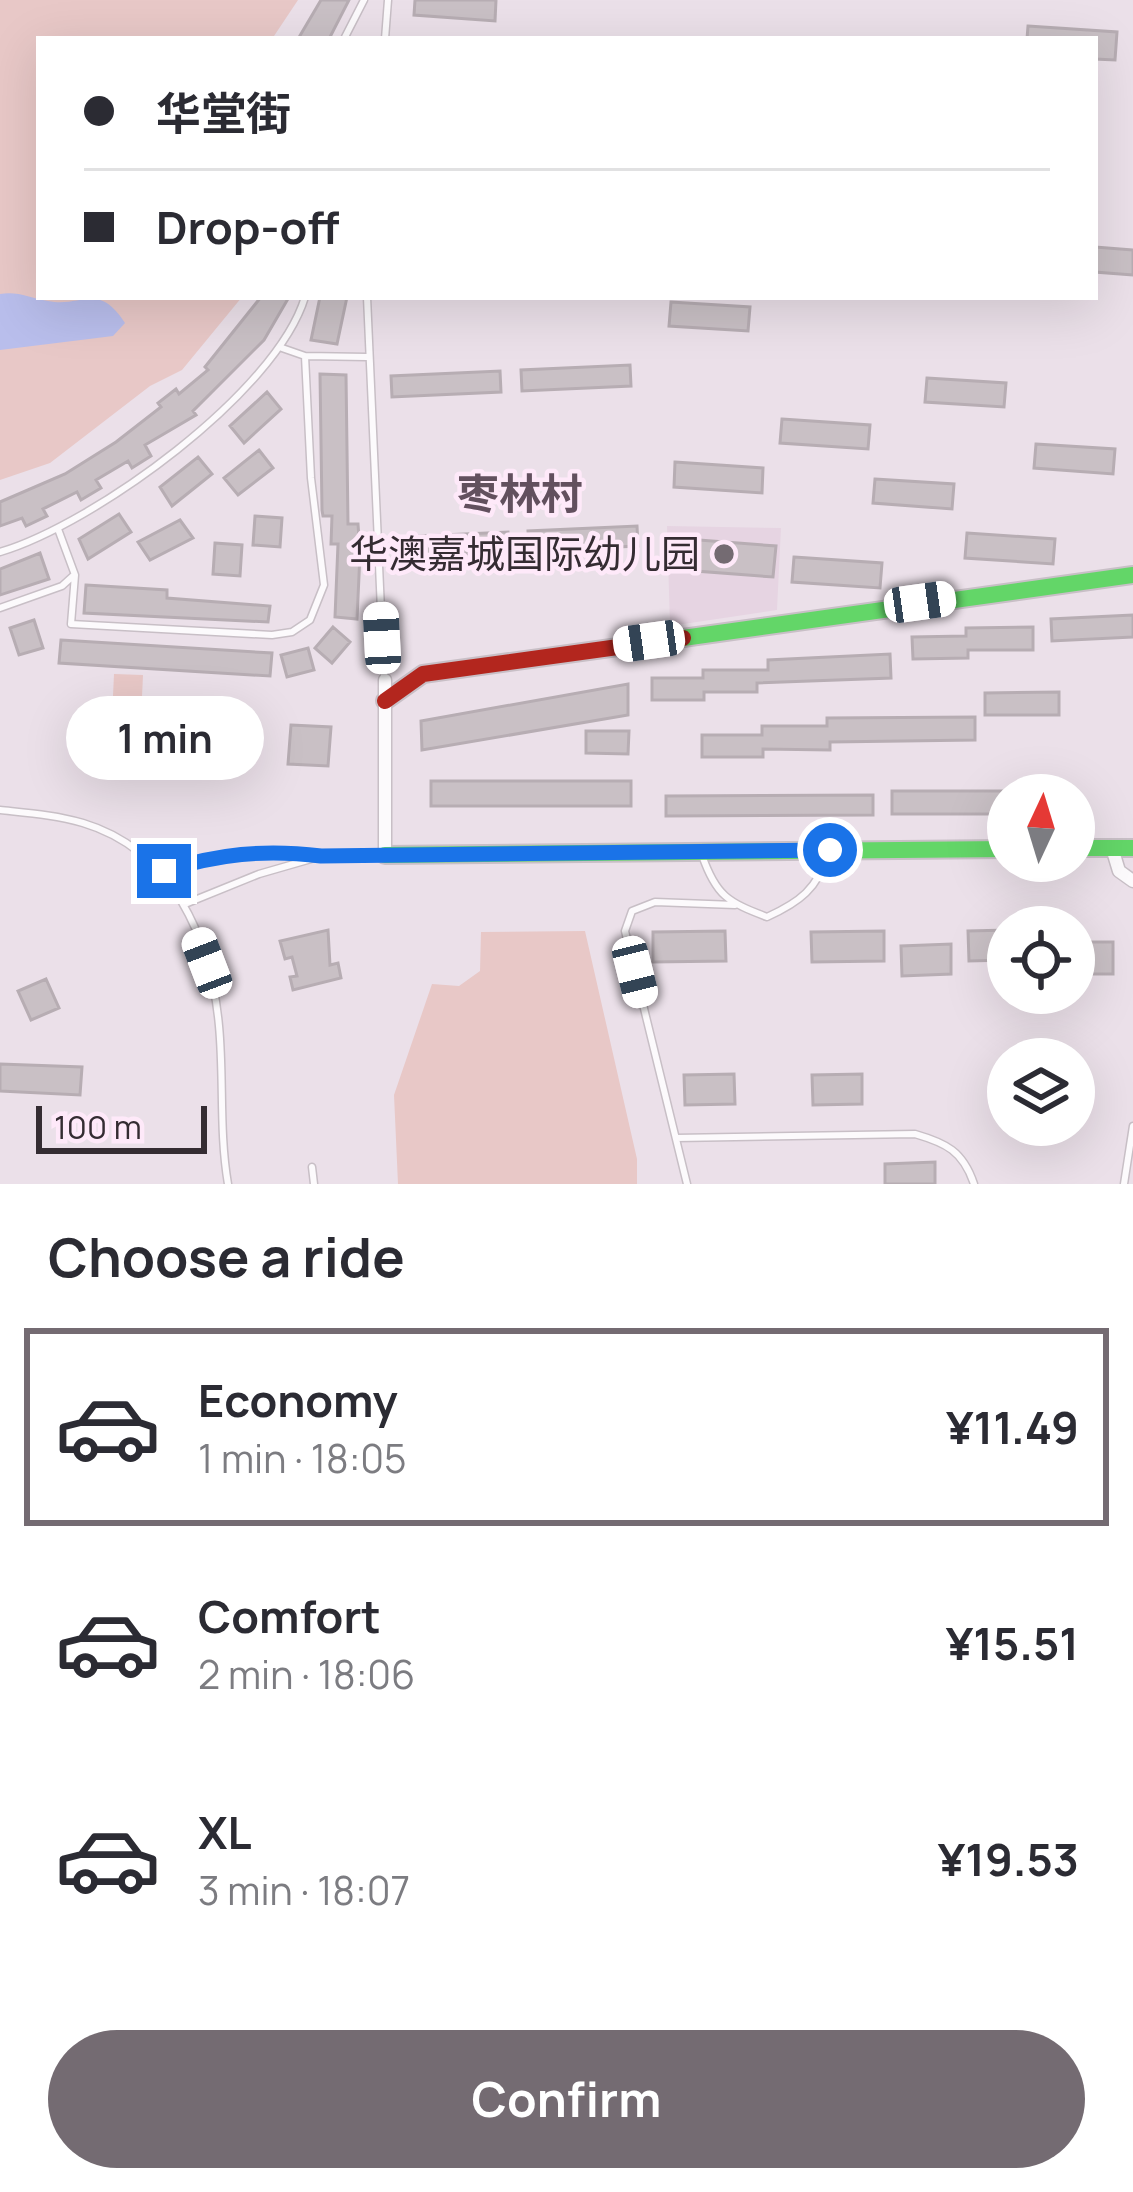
<!DOCTYPE html>
<meta charset="utf-8">
<style>
body{margin:0;font-family:Manrope,"Noto Sans SC",sans-serif;background:#f7f7f7;color:#2b2b33;height:100vh;display:flex;flex-direction:column;font-size:45px;white-space:nowrap}
*{box-sizing:border-box;margin:0}
p{font-size:39px;color:#7c7c81}
.icon{flex:none;width:66px;height:66px;fill:none;stroke:currentColor;stroke-width:2;stroke-linecap:round;stroke-linejoin:round}
.map{position:relative;height:1184px;overflow:hidden}
.details{display:flex;flex-direction:column;background:#fff;flex:1}
.details>*{flex:none}
.hud{position:absolute;left:36px;top:36px;width:1062px;height:264px;border-radius:0px;box-shadow:0 12px 48px #0002;display:grid;align-content:center;height:264px;padding:0 48px;background:#fff}
.needle{width:78px;rotate:4deg}
.buttons{position:absolute;left:987px;top:774px;display:grid;gap:24px}
.buttons a{display:grid;place-items:center;width:108px;height:108px;border-radius:50%;background:#fff;box-shadow:0 12px 48px #0002;font-size:60px}
.scale{position:absolute;left:36px;bottom:30px;width:171px;box-sizing:border-box;padding-left:12px;border:6px solid #342c32;border-top:0;font-size:33px;line-height:42px;white-space:nowrap;color:#342c32;-webkit-text-stroke:9px #fee9f9;paint-order:stroke}
.end{position:absolute;width:54px;height:54px;margin:-27px;border:15px solid #1a73e8;background:#fff;box-shadow:0 0 0 6px #fff}
.from{border-radius:50%}
.bubble{position:absolute;height:84px;border-radius:42px;background:#fff;box-shadow:0 12px 48px #0002;font-size:39px;font-weight:700;line-height:84px;text-align:center}
.car{position:absolute;width:36px;height:72px;margin:-36px -18px;border-radius:15px;box-shadow:0 0 9px 3px #0007;background:linear-gradient(#fff 24%,#345 0 40%,#fff 0 76%,#345 0 86%,#fff 0)}
.hud b{display:flex;align-items:center;gap:42px;height:114px;font-size:45px}
.hud b+b{border-top:3px solid #e1e1e2}
.hud i{width:30px;height:30px;background:#2b2b33}
ul{padding:0;list-style:none}
li{display:flex;align-items:center;gap:36px;height:198px;margin:0 24px 18px;padding:0 24px;border:6px solid transparent;border-radius:0px}
li div{flex:1}
li b{display:block;font-size:45px}
li em{font-style:normal;font-weight:700}
li.on{border-color:#746b72}
li>.icon{width:108px;height:108px;stroke-width:1.5}
h2{padding:0 48px;font-size:54px;line-height:144px}
.cta{display:flex;gap:24px;margin-top:auto;padding:24px 48px}
.cta a{flex:1;height:138px;border-radius:72px;background:#746b72;color:#fff;font-size:48px;font-weight:700;line-height:138px;text-align:center}
.map>svg:first-child{display:block}
</style>
<div class="map">
<svg width="1133" height="1184" viewBox="0 0 1133 1184">
<rect width="100%" height="100%" fill="#ebe0e9"/>
<!-- built -->
<path fill="#e6d4e2" d="M 667,526 L 781,528 L 777,610 L 670,626 Z"/>
<!-- green -->
<path fill="#e8c8c7" d="M 0,0 L 298,0 L 272,39 L 39,39 L 39,297 L 242,297 L 182,370 L 150,386 L 50,463 L 0,480 Z
M 114,674 L 143,675 L 140,740 L 111,739 Z
M 585,931 L 637,1159 L 637,1184 L 398,1184 L 394,1095 L 432,984 L 459,986 L 480,971 L 481,932 Z"/>
<!-- water -->
<path fill="#b9beec" d="M 0,294 C 18,291 30,298 48,301 C 82,308 98,281 125,323 L 113,336 L 0,350 Z"/>
<!-- building -->
<path fill="#c9c0c5" stroke="#b7adb3" stroke-width="3" d="M 321,0 L 349,0 L 329,39 L 298,39 Z
M 415,0 L 496,0 L 495,21 L 414,15 Z
M 1028,26 L 1117,32 L 1115,60 L 1095,59 L 1095,39 L 1027,39 Z
M 1095,247 L 1133,250 L 1133,275 L 1095,272 Z
M 261,297 L 289,297 L 264,340 L 193,411 L 196,415 L 145,445 L 151,456 L 132,468 L 128,461 L 96,480 L 101,488 L 81,500 L 77,492 L 43,509 L 47,516 L 26,526 L 22,518 L 0,526 L 0,502 L 65,474 L 116,442 L 161,407 L 158,403 L 176,389 L 179,394 L 208,370 L 205,367 Z
M 320,297 L 347,297 L 337,344 L 311,340 Z
M 671,302 L 750,307 L 748,331 L 669,326 Z
M 630,365 L 631,386 L 522,391 L 521,370 Z
M 500,371 L 501,392 L 392,397 L 391,376 Z
M 320,374 L 346,375 L 348,524 L 358,524 L 360,554 L 357,619 L 335,617 L 338,544 L 331,544 L 332,516 L 323,516 L 322,510 Z
M 927,378 L 1006,383 L 1004,407 L 925,402 Z
M 267,392 L 281,409 L 244,443 L 230,426 Z
M 782,419 L 870,425 L 868,449 L 780,443 Z
M 1036,444 L 1115,449 L 1113,474 L 1034,468 Z
M 259,450 L 273,468 L 238,495 L 224,478 Z
M 198,457 L 212,474 L 172,506 L 160,487 Z
M 675,462 L 763,468 L 762,493 L 674,487 Z
M 875,479 L 954,484 L 952,509 L 873,503 Z
M 119,514 L 131,532 L 88,559 L 79,539 Z
M 255,516 L 282,518 L 280,547 L 253,545 Z
M 180,520 L 193,538 L 150,560 L 138,542 Z
M 637,526 L 638,546 L 529,551 L 528,531 Z
M 508,532 L 509,552 L 399,557 L 398,537 Z
M 967,533 L 1055,539 L 1053,564 L 965,558 Z
M 699,540 L 776,546 L 773,577 L 696,571 Z
M 215,543 L 242,545 L 240,576 L 213,574 Z
M 40,553 L 49,579 L 0,595 L 0,569 Z
M 794,557 L 882,563 L 880,588 L 792,582 Z
M 86,585 L 167,590 L 167,598 L 270,606 L 268,622 L 84,613 Z
M 1133,615 L 1133,637 L 1052,641 L 1051,619 Z
M 34,620 L 43,648 L 19,655 L 10,628 Z
M 333,627 L 350,642 L 332,663 L 315,648 Z
M 1033,627 L 1033,650 L 968,650 L 968,658 L 913,659 L 912,637 L 966,636 L 966,628 Z
M 61,640 L 272,653 L 270,676 L 59,663 Z
M 308,648 L 314,670 L 287,677 L 281,655 Z
M 890,654 L 891,678 L 757,683 L 757,692 L 704,692 L 704,700 L 652,700 L 652,678 L 703,678 L 703,670 L 768,670 L 768,660 Z
M 628,684 L 628,715 L 422,750 L 421,721 Z
M 1059,692 L 1059,715 L 985,715 L 985,693 Z
M 975,717 L 975,740 L 830,742 L 830,750 L 763,749 L 763,757 L 702,757 L 702,735 L 762,735 L 762,726 L 827,726 L 827,718 Z
M 291,725 L 331,727 L 328,766 L 288,764 Z
M 586,731 L 629,731 L 628,754 L 586,753 Z
M 431,781 L 631,781 L 631,806 L 431,806 Z
M 892,791 L 1008,791 L 1008,814 L 892,814 Z
M 873,795 L 873,815 L 666,816 L 666,796 Z
M 328,930 L 330,965 L 338,963 L 341,978 L 293,990 L 290,977 L 297,976 L 292,957 L 285,959 L 280,941 Z
M 1008,930 L 1008,960 L 969,961 L 968,931 Z
M 725,931 L 726,961 L 653,962 L 653,932 Z
M 884,931 L 884,961 L 812,962 L 811,932 Z
M 1074,942 L 1113,942 L 1113,974 L 1074,974 Z
M 951,944 L 951,974 L 902,976 L 901,946 Z
M 46,979 L 59,1008 L 31,1020 L 18,991 Z
M 0,1064 L 82,1067 L 80,1095 L 0,1091 Z
M 734,1074 L 735,1104 L 685,1105 L 684,1075 Z
M 862,1074 L 862,1104 L 813,1105 L 812,1075 Z
M 935,1162 L 935,1184 L 885,1184 L 885,1164 Z"/>
<g fill="none" stroke-linecap="round" stroke-linejoin="round">
<defs>
<path id="lane" d="M 344,39 L 364,0
M 385,39 L 388,0
M 367,297 L 384,677
M 282,348 L 305,356 L 367,357
M 58,529 L 75,575 L 71,624 L 272,635 L 292,632 L 310,620 L 324,585 L 311,478 L 305,356
M 0,552 C 94,524 276,393 305,297
M 0,608 L 62,586 L 73,576
M 0,810 C 28,813 56,815 83,823 C 173,850 211,939 219,1026 C 224,1078 219,1132 228,1184
M 702,855 C 716,896 728,902 767,917 C 800,902 817,889 829,853
M 163,871 L 240,852 L 381,855
M 185,904 L 259,874 L 318,857
M 676,1138 L 915,1134 C 946,1143 963,1151 974,1184
M 312,1167 L 314,1184
M 687,1184 L 625,931 L 632,911 L 655,902 L 735,905
M 1124,1184 L 1133,1126"/>
<path id="street" d="M 385,680 L 385,855
M 1112,848 L 1119,871 L 1133,881"/>
<path id="fast" d="M 683,638 L 1133,575
M 1074,848 L 1133,848
M 385,855 L 1008,849"/>
<path id="jam" d="M 385,701 L 423,674 L 683,638"/>
</defs>
<!-- lane casing -->
<use href="#lane" stroke="#c8bfc6" stroke-width="9"/>
<!-- street casing -->
<use href="#street" stroke="#c8bfc6" stroke-width="15"/>
<!-- fast casing -->
<use href="#fast" stroke="#c8bfc6" stroke-width="20"/>
<!-- jam casing -->
<use href="#jam" stroke="#c8bfc6" stroke-width="20"/>
<!-- lane -->
<use href="#lane" stroke="#fcfafc" stroke-width="6"/>
<!-- street -->
<use href="#street" stroke="#fcfafc" stroke-width="12"/>
<!-- fast -->
<use href="#fast" stroke="#63d668" stroke-width="16"/>
<!-- jam -->
<use href="#jam" stroke="#b3261e" stroke-width="16"/>
</g>
<g fill="none" stroke-linecap="round" stroke-linejoin="round">
<!-- route -->
<path stroke="#1a73e8" stroke-width="15" d="M 164,871 C 218,854 264,849 321,856 L 830,850"/>
</g>
<!-- markers -->
<circle fill="#746b72" stroke="#fee9f9" stroke-width="4.5" cx="724" cy="554" r="12"/>
<g text-anchor="middle" stroke-width="9" stroke-linejoin="round" paint-order="stroke">
<!-- poi labels -->
<g font-size="39" fill="#342c32" stroke="#fee9f9" text-anchor="end">
<text x="700" y="568">华澳嘉城国际幼儿园</text>
</g>
<!-- neighbourhood labels -->
<g font-size="42" font-weight="bold" fill="#62505e" stroke="#fee9f9">
<text x="520" y="509">枣林村</text>
</g>
</g>
</svg>
<div class="buttons">
<a><svg class="needle" viewBox="-14 -14 28 28"><path d="M0-13l5 13h-10z" fill="#e53935"/><path d="M0 13l5-13h-10z" fill="#7c7c81"/></svg></a>
<a><svg class="icon" aria-label="locate" viewBox="0 0 24 24"><circle cx="12" cy="12" r="6"/><path d="M12 2v4M12 18v4M2 12h4M18 12h4"/></svg></a>
<a><svg class="icon" aria-label="layers" viewBox="0 0 24 24"><path d="M12 4l9 5-9 5-9-5zM3 14l9 5 9-5"/></svg></a>
</div>
<div class="scale">100 m</div>
<i class="end from" style="left:830px;top:850px"></i>
<i class="end" style="left:164px;top:871px"></i>
<div class="bubble" style="left:66px;top:696px;width:198px">1 min</div>
<i class="car" style="left:920px;top:602px;rotate:82deg"></i>
<i class="car" style="left:382px;top:638px;rotate:357deg"></i>
<i class="car" style="left:649px;top:641px;rotate:262deg"></i>
<i class="car" style="left:207px;top:963px;rotate:339deg"></i>
<i class="car" style="left:635px;top:972px;rotate:166deg"></i>
<div class="hud">
<b><i class="from"></i>华堂街</b>
<b><i></i>Drop-off</b>
</div>
</div>
<section class="details">
<h2>Choose a ride</h2>
<ul>
<li class="on"><svg class="icon" aria-label="car" viewBox="0 0 24 24"><path d="M5 17H2v-5l4-1 3-4h7l3 4 3 1v5h-3M9 17h6M6 11h13"/><circle cx="7" cy="17" r="2"/><circle cx="17" cy="17" r="2"/></svg><div><b>Economy</b><p>1 min · 18:05</p></div><em>¥11.49</em></li>
<li><svg class="icon" aria-label="car" viewBox="0 0 24 24"><path d="M5 17H2v-5l4-1 3-4h7l3 4 3 1v5h-3M9 17h6M6 11h13"/><circle cx="7" cy="17" r="2"/><circle cx="17" cy="17" r="2"/></svg><div><b>Comfort</b><p>2 min · 18:06</p></div><em>¥15.51</em></li>
<li><svg class="icon" aria-label="car" viewBox="0 0 24 24"><path d="M5 17H2v-5l4-1 3-4h7l3 4 3 1v5h-3M9 17h6M6 11h13"/><circle cx="7" cy="17" r="2"/><circle cx="17" cy="17" r="2"/></svg><div><b>XL</b><p>3 min · 18:07</p></div><em>¥19.53</em></li>
</ul>
<div class="cta"><a>Confirm</a></div>
</section>
